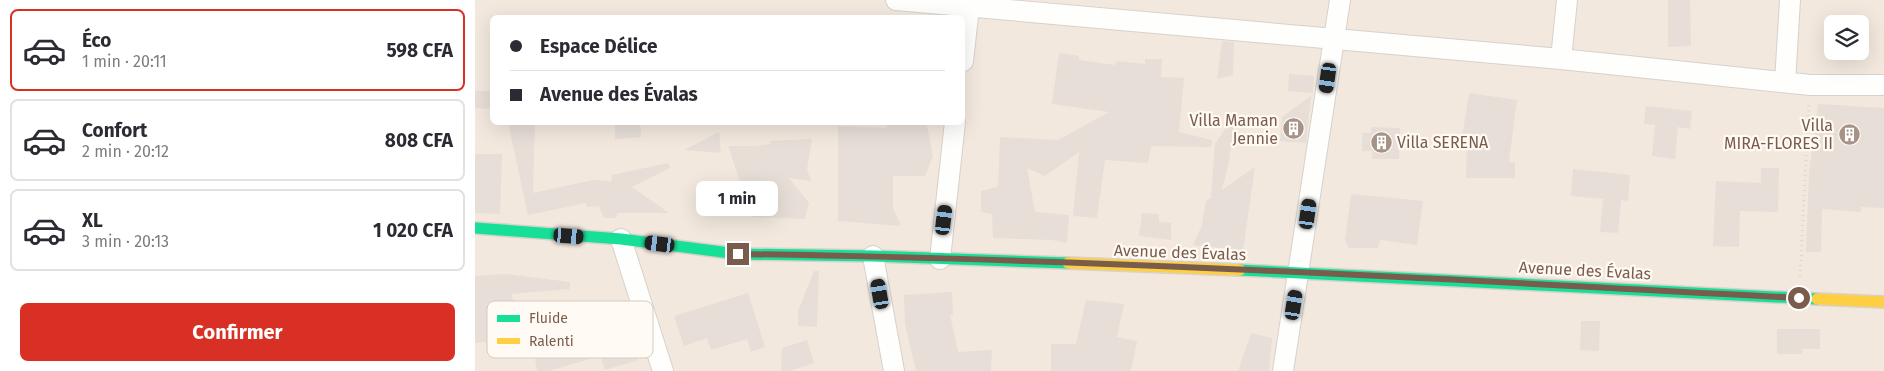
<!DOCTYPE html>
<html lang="fr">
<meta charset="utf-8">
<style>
body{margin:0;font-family:"Fira Sans",sans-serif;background:#f2f2f3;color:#2b2b33;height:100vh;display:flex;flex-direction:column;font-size:19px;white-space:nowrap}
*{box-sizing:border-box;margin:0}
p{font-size:16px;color:#7c7c81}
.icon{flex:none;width:28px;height:28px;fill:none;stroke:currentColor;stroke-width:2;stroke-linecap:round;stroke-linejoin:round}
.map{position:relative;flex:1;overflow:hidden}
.sheet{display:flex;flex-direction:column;background:#fff;width:475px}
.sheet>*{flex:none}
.banner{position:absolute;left:15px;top:15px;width:475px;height:110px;border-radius:8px;box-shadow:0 5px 20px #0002;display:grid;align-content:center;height:110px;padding:0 20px;background:#fff}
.fabs{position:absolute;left:1349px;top:15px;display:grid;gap:10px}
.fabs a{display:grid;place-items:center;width:45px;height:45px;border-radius:8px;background:#fff;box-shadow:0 5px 20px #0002;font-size:25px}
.end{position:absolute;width:22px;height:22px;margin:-11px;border:6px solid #7a5c4d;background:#fff;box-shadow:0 0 0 2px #fff}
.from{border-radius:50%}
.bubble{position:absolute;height:35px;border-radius:8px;background:#fff;box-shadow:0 5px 20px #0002;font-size:16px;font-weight:700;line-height:35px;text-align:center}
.car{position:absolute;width:15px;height:30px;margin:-15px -8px;border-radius:6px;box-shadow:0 0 4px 1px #0007;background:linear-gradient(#222 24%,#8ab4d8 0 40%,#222 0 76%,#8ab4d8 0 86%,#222 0)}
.banner b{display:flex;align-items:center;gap:18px;height:48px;font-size:19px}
.banner b+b{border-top:1px solid #e1e1e2}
.banner i{width:12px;height:12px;background:#2b2b33}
ul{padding:9px 0 0;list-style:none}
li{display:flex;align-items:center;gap:15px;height:82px;margin:0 10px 8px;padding:0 10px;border:2px solid #e1e1e2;border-radius:8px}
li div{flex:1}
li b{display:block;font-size:19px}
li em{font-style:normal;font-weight:700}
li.active{border-color:#d93025}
li>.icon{width:45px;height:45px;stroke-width:1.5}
.cta{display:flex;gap:10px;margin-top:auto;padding:10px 20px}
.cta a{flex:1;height:58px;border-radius:8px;background:#d93025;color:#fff;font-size:20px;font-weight:700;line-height:58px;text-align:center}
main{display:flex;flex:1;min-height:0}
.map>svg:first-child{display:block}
</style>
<main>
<section class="sheet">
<ul>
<li class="active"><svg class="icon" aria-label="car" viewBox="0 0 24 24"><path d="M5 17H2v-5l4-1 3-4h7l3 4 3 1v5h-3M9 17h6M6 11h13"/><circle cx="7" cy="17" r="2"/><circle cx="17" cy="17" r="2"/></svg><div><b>Éco</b><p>1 min · 20:11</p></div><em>598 CFA</em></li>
<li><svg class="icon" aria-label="car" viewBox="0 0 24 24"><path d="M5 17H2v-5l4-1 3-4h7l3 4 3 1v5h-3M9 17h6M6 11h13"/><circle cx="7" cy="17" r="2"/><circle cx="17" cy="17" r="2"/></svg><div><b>Confort</b><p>2 min · 20:12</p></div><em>808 CFA</em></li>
<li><svg class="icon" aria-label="car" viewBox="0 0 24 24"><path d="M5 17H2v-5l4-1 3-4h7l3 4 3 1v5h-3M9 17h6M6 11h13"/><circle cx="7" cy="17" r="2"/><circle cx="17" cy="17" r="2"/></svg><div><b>XL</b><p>3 min · 20:13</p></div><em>1 020 CFA</em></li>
</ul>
<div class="cta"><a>Confirmer</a></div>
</section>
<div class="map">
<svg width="1409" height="371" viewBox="0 0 1409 371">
<rect width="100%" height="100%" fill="#f9f5f0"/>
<!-- residential -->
<path fill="#f2e8de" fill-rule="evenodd" d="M 0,0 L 1409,0 L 1409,371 L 0,371 ZM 18,18 L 488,18 L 488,122 L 18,122 ZM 1358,24 L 1385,24 L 1385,51 L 1358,51 Z"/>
<!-- building -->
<path fill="#e6ded7" d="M 1193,0 L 1215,0 L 1216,46 L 1193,47 Z
M 747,41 L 759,42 L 758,75 L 742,79 Z
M 584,53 L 604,56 L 604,60 L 640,65 L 641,61 L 670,64 L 670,59 L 687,59 L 686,77 L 709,78 L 704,132 L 737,140 L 736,147 L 676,146 L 673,163 L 630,160 L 622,218 L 598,216 L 604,152 L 570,176 L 552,168 L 560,212 L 594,215 L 592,243 L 577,240 L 518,238 L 517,214 L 506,212 L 506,191 L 523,187 L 525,137 L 583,140 L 634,112 L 577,104 Z
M 814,74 L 839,76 L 838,93 L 813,91 Z
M 0,91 L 18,91 L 18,109 L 0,108 Z
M 994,93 L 1042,100 L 1034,162 L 1040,162 L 1040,178 L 991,178 L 992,139 L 987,138 Z
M 836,96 L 831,143 L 805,141 L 807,117 Z
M 1343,104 L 1409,108 L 1409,208 L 1386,207 L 1386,212 L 1347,209 L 1346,252 L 1331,252 L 1334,173 Z
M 1171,106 L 1217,111 L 1215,129 L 1203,127 L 1200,159 L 1177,156 L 1180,125 L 1169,124 Z
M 760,114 L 754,162 L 747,190 L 780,167 L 768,250 L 718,245 L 727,225 L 731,201 L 736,198 L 740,144 Z
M 33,122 L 60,122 L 58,193 L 118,180 L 136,181 L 137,175 L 193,163 L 195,168 L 157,187 L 194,213 L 142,213 L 141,218 L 129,218 L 124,206 L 112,207 L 111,203 L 53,215 Z
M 412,122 L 451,122 L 458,156 L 450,176 L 418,176 L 418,208 L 426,226 L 363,221 L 363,126 L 412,128 Z
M 165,123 L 166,137 L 140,139 L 140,124 Z
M 896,127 L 925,128 L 924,159 L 897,159 L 897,151 L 887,151 L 887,133 L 896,133 Z
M 244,132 L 246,153 L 209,150 Z
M 337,139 L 332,169 L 336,181 L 314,178 L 334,203 L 330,219 L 277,217 L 253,146 L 281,146 L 295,144 L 295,141 Z
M 0,154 L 27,154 L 25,214 L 0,213 Z
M 1286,168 L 1304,168 L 1303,212 L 1265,211 L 1264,247 L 1238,246 L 1241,181 L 1286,183 Z
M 1098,169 L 1155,175 L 1153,201 L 1146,200 L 1143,233 L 1125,232 L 1128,199 L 1096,196 Z
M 876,194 L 948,201 L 942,245 L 905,240 L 903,248 L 874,248 L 870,240 Z
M 667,213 L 684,214 L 684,222 L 696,223 L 696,240 L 664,236 Z
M 339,271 L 344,271 L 342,327 L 323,326 L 323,311 Z
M 31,274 L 95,282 L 95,289 L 36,294 L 51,337 L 0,343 L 0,276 Z
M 477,292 L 478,315 L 475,315 L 483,352 L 517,350 L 516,371 L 441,371 L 430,324 L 429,295 Z
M 273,293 L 290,347 L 276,352 L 272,339 L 236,350 L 232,338 L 209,346 L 199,316 Z
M 611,300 L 649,304 L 642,337 L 662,341 L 656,371 L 576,371 L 576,344 L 601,344 Z
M 1106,321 L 1125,321 L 1124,351 L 1105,350 Z
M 79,323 L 81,339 L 112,326 L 125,356 L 74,371 L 62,371 L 55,327 Z
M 1302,329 L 1345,329 L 1345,349 L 1327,349 L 1327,354 L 1302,354 Z
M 776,333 L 797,338 L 794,371 L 763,371 Z
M 155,334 L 163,360 L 130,370 L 122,344 Z
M 332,340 L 339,363 L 315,371 L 306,371 L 307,348 Z"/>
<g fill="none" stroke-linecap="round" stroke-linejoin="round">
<defs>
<path id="street" d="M 421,0 L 1086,59 L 1335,85 L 1409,85
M 1086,59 L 1092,0
M 488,61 L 494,7
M 1310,82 L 1315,0
M 146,239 L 188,371
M 398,256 L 419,371
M 465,259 L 480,122
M 808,371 L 865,0"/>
<path id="fast" d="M 0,228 L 146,239 L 263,254 L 398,256 L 593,263
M 765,270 L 1342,299"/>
<path id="slow" d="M 593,263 L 765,270
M 1342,299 L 1409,302"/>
</defs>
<!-- street casing -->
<use href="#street" stroke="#d7d1cb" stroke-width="22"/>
<!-- fast casing -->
<use href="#fast" stroke="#d9d2cb" stroke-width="14"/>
<!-- slow casing -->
<use href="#slow" stroke="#d9d2cb" stroke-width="14"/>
<!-- path -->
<path stroke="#dcd5d0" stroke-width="3" stroke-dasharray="1 4" stroke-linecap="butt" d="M 1325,276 L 1334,103"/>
<!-- street -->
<use href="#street" stroke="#fefefd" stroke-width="20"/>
<!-- fast -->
<use href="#fast" stroke="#16e098" stroke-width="11"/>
<!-- slow -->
<use href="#slow" stroke="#ffcf43" stroke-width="11"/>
</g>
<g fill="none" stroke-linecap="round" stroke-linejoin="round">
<!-- route -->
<path stroke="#7a5c4d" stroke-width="6" d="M 263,254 C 617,259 970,279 1324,298"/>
</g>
<!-- icons -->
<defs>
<symbol id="building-disc" viewBox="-11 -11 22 22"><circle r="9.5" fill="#a69286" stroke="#fffaf3"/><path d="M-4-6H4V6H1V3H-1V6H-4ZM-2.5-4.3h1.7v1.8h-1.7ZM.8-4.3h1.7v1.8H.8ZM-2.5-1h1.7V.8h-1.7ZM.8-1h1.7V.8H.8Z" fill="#fff"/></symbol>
</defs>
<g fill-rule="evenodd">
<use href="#building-disc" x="806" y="116" width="25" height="25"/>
<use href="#building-disc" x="1362" y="122" width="25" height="25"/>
<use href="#building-disc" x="894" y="130" width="25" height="25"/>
</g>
<g text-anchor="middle" stroke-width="4.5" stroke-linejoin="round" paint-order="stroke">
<!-- poi labels -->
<g font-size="16" fill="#7a5c4d" stroke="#fffaf3" text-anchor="end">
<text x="803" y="126">Villa Maman<tspan x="803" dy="18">Jennie</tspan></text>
<text x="1358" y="131">Villa<tspan x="1358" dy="18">MIRA-FLORES II</tspan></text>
<text x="922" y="148" text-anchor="start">Villa SERENA</text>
</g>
<!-- street labels -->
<g font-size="16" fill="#7a5c4d" stroke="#fffaf3">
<text transform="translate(705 252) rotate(2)" y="6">Avenue des Évalas</text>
<text transform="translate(1110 270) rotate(3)" y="6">Avenue des Évalas</text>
</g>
</g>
<!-- legend -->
<rect x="12" y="301" width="166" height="57" rx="8" fill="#fffaf3" stroke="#d7cbc1" stroke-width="1"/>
<rect x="22" y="315" width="23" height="7" fill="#16e098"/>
<rect x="22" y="338" width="23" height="6" fill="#ffcf43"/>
<g font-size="14" fill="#7a5c4d">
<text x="54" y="323">Fluide</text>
<text x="54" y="346">Ralenti</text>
</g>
</svg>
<div class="fabs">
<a><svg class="icon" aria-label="layers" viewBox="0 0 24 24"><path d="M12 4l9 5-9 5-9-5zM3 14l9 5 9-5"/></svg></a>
</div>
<i class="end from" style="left:1324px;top:298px"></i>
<i class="end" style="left:263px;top:254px"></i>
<div class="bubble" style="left:221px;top:181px;width:82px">1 min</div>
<i class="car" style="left:853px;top:78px;rotate:188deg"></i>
<i class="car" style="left:833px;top:214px;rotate:8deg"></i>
<i class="car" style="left:469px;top:220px;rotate:7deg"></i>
<i class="car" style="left:94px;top:236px;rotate:94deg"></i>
<i class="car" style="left:185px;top:244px;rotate:277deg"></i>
<i class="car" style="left:405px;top:294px;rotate:350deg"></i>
<i class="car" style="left:819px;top:305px;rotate:9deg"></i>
<div class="banner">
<b><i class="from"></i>Espace Délice</b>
<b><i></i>Avenue des Évalas</b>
</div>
</div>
</main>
